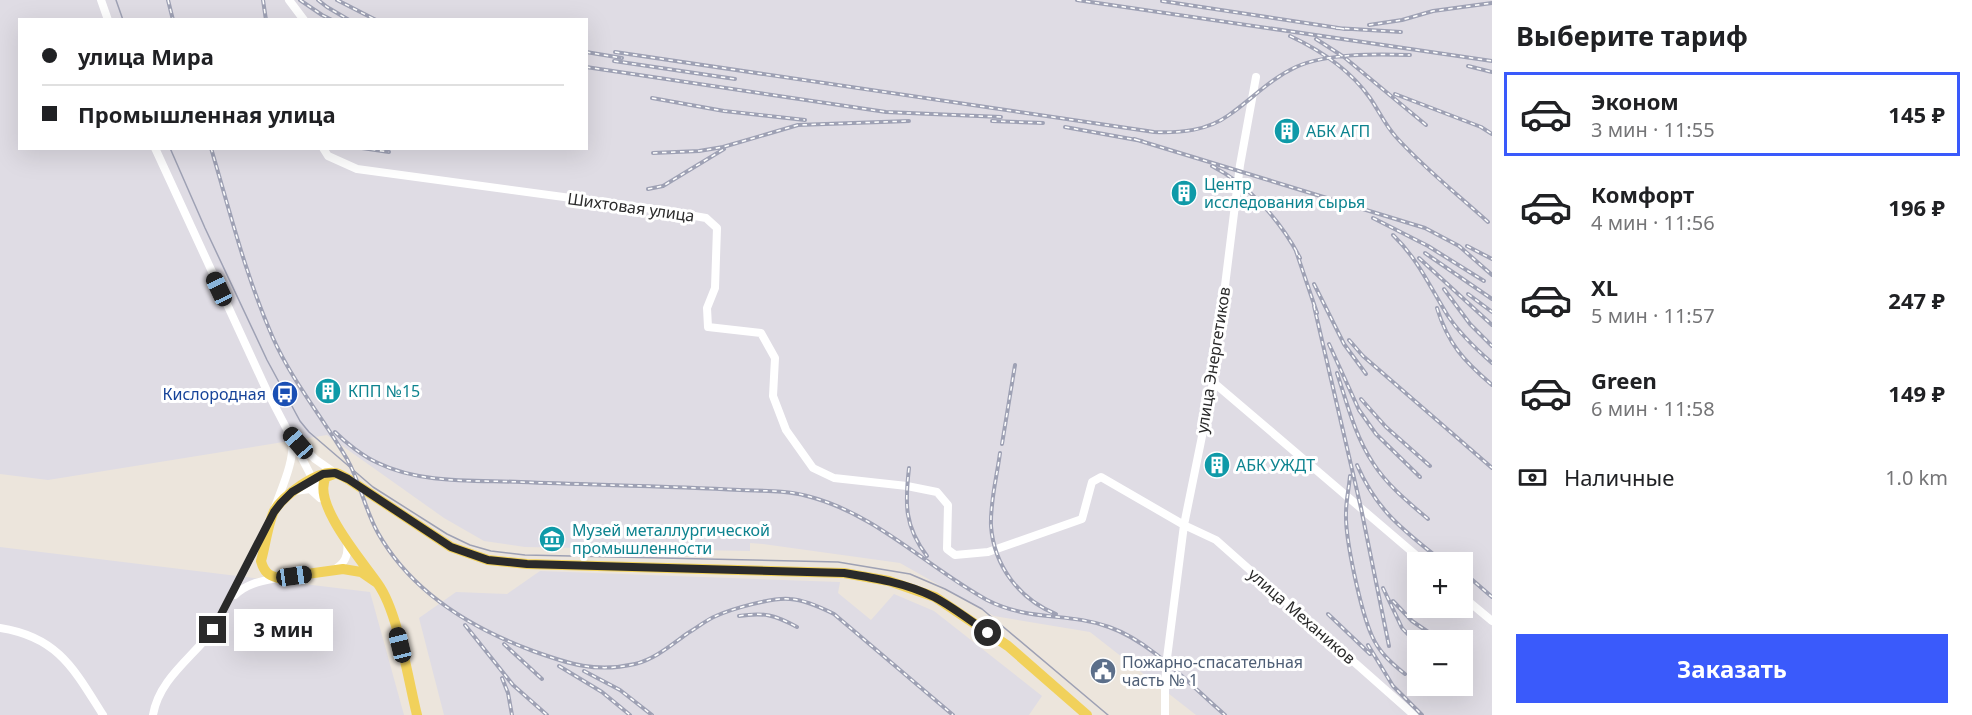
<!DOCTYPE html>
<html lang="ru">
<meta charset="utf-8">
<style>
body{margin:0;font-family:"Noto Sans",sans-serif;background:#f6f6f6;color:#202124;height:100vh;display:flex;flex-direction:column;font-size:22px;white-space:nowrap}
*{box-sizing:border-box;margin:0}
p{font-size:20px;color:#757577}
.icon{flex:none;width:33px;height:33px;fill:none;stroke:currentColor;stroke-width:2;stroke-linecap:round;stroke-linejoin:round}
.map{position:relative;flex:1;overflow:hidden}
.sheet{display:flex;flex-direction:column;background:#fff;width:480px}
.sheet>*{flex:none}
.top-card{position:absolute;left:18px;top:18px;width:570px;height:132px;border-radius:0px;box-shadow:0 6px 24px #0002;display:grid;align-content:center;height:132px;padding:0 24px;background:#fff}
.controls{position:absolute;left:1407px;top:552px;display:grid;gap:12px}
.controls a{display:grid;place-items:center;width:66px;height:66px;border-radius:0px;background:#fff;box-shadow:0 6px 24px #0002;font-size:30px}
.end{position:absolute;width:27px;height:27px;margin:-14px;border:8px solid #2a2a2a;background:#fff;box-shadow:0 0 0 3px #fff}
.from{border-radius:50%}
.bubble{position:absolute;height:42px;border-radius:0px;background:#fff;box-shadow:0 6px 24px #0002;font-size:20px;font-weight:700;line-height:42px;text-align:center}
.car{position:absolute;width:18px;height:36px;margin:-18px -9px;border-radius:8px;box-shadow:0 0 4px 2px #0007;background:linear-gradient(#222 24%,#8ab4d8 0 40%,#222 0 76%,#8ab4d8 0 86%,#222 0)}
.top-card b{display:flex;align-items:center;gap:21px;height:57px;font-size:22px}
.top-card b+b{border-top:2px solid #e0e0e0}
.top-card i{width:15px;height:15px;background:#202124}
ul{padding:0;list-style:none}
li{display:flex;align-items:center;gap:18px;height:84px;margin:0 12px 9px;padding:0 12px;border:3px solid transparent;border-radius:0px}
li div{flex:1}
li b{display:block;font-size:22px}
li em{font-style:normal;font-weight:700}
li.active{border-color:#3a5afb}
li>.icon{width:54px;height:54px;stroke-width:1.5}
h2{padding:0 24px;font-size:27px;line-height:72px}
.pay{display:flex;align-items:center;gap:15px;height:66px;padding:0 24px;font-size:22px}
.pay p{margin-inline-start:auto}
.action{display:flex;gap:12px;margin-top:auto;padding:12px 24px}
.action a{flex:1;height:69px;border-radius:0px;background:#3a5afb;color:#fff;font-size:24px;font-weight:700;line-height:69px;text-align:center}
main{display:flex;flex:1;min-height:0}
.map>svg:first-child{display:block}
</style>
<main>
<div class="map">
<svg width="1492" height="715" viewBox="0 0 1492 715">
<rect width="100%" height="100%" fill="#ece5dc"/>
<!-- industrial -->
<path fill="#dfdce4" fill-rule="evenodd" d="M 0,0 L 1492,0 L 1492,715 L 1196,715 L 1090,632 L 994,616 L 900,563 L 763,544 L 750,543 L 750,551 L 525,547 L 484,541 L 444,518 L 327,435 L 48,480 L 0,474 ZM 20,20 L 586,20 L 586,148 L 20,148 ZM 1418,562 L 1462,562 L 1462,608 L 1418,608 ZM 1418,640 L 1462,640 L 1462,686 L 1418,686 Z
M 0,547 L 370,592 L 404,715 L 0,715 Z
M 540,571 L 840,582 L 838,593 L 871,620 L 894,594 L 934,611 L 1042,696 L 1029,715 L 444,715 L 419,618 L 456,592 L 507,594 Z"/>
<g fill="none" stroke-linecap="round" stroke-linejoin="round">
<!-- minor -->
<path stroke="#fff" stroke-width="8" d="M 101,0 L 108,20
M 289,0 L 304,20
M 155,148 L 267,391 L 322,497
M 323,148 L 328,156 L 357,169 L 660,210 L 706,218 L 717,228 L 715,288 L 707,308 L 708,327 L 761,333 L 775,358 L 773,396 L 786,430 L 813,468 L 834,478 L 907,486 L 937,492 L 948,505 L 947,549 L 955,555 L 988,552 L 1082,519 L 1092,482 L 1101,477 L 1184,525 L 1216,540 L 1414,715
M 1213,382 L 1424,562
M 299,444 L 315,459 L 335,473
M 295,491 L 310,489 L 320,498
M 275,507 C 282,487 295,460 292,439
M 333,570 C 345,564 349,555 347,542
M 235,595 C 247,583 262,581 278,578
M 1462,596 L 1492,621
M 0,628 C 58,637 74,669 103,715
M 153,715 C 159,679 192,658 213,630 L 265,530
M 1165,715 L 1165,685 L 1167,658 L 1184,525 L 1213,382 L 1240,165 L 1256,77"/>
<!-- major -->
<path stroke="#f1d15b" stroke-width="10" d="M 334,474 L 326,477 C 311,503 363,562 378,584 C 398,612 408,679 417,715
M 377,583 L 361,572 L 343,569 L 278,578 C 268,575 264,572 261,561 C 265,547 268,524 274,511 C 283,496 317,470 335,473 C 340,474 344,477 348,479 L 451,547 L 488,560 L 527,564 L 844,573 L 889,581 L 935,597 L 1008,646 L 1087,715"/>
<!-- tram -->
<path stroke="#9ea1b4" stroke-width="1.5" d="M 116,0 L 123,20
M 170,148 L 205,228 L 267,360 L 300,421 L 309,432 L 373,487 L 447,534 L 470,545 L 491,551 L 525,555 L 838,562 L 910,574 L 945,589 L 982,609 L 1108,715"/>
<defs>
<path id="rail" d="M 168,0 L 173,20
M 263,0 L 266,20
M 300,0 L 322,15 L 332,20
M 318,0 L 327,7 L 349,20
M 337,0 L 376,20
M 1077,0 L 1492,61
M 1162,1 L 1345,29
M 1369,25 L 1402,20 L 1433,11 L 1492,3
M 1336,28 L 1401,32
M 1290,36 C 1320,50 1351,71 1370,98 C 1379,111 1385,125 1396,137 C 1424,168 1457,194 1488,222
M 1316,39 L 1344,57 L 1426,125
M 586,52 L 622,58
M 615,52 L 1154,132 C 1180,133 1207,131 1229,115 C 1252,99 1270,79 1296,67 C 1327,53 1376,54 1410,55
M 614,61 L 735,79
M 1468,66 L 1492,72
M 586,67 L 886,112 L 1001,117
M 1395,94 L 1481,127 L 1492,134
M 652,98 L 724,111 L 805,120
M 992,121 L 1043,123
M 1065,127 L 1142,141
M 1134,139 L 1425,228 L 1459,246 L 1492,275
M 211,148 C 230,212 246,277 273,338 C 292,381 323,418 347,459 C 360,482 365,510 378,533 C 412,593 471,628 533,651 C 569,664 596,673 635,664 C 655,659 671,645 688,633 C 697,628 706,620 716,616 C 731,609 773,597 790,599 C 805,600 820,607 834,614 L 953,715
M 362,148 L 389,152
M 653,153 L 699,151 L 723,147 L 798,125 L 909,121
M 1212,166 C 1249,185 1281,221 1300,258
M 648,189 L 663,186 L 724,149
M 1373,218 L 1428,246 L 1484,281
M 1393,235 C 1418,259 1430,287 1448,316 C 1460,334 1476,349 1492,363
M 1467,246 L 1492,259
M 1296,251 L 1317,313
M 1425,253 L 1492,299
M 1419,258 L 1492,325
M 1314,284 L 1344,344 L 1366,374
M 1444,289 L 1470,324 L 1492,346
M 1468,294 L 1492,312
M 1314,306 L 1361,508 L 1389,646
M 1437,308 C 1448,344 1464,361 1492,385
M 1349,340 L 1363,356 L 1492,468
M 1329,344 L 1359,410 L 1376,434 L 1420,477
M 1337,373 C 1347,403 1355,436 1373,463 C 1387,485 1408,502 1428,519
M 1361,399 L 1386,427 L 1430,466
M 335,432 C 346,443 364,457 378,463 C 421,484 475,480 521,482 C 594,485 667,486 740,490 C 762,491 786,490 807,496 C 875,513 927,567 987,600 C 1030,622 1068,612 1109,627 C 1152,642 1191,686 1225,715
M 1002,444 L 1015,365
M 1000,453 C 997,476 990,502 991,526 C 994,566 1019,599 1056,614
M 1357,465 C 1378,513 1404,530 1443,562
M 909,468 C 905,503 904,526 927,556
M 1350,476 C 1349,488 1346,501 1346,513 C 1345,539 1361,612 1372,636 C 1379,652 1391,663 1405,674
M 1462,571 L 1492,597
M 1383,588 L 1402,628 L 1418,645
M 1393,601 L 1412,621 L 1440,640
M 1328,614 L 1370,654
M 739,616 C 764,612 775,615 797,627
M 465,625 L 513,685 L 547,715
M 504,644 L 542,679
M 1368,645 L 1393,686 L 1422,715
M 559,666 L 602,692 L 630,715
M 584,671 L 620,690 L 652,715
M 502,678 L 508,693 L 512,715"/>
</defs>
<!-- rail casing -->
<use href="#rail" stroke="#9ea1b4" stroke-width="4"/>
<!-- rail -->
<use href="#rail" stroke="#fff" stroke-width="1.5" stroke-dasharray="4.5" stroke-linecap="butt"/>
</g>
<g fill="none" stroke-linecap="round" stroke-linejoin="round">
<!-- route -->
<path stroke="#2a2a2a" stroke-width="8" d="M 213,630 L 274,512 L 281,503 L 292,492 L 323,474 L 335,473 L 348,479 L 451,547 L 488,560 L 527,564 L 844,573 C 875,578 906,583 934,597 C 953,607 971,621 988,633"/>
</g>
<!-- icons -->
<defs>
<symbol id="building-disc" viewBox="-11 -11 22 22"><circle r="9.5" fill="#0f9aa8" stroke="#fff"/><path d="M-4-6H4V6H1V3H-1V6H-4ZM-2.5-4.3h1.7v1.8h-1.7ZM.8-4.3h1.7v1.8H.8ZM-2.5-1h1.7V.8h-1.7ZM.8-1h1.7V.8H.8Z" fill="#fff"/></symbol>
<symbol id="bus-disc" viewBox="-11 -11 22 22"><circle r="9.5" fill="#1a4fb4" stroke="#fff"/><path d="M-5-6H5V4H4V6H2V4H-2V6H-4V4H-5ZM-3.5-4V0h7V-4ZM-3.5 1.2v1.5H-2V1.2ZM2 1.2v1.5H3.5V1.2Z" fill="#fff"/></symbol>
<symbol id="museum-disc" viewBox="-11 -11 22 22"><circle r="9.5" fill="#0f9aa8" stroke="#fff"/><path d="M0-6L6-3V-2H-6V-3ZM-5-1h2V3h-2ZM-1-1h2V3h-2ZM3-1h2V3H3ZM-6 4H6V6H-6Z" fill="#fff"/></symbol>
<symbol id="civic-disc" viewBox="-11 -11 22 22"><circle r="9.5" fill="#5c6f8a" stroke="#fff"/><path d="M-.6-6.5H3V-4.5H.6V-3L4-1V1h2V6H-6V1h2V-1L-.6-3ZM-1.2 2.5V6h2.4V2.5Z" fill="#fff"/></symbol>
</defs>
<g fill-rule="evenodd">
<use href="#building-disc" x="1272" y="116" width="30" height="30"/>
<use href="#building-disc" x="1169" y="178" width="30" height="30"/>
<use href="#building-disc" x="313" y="376" width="30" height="30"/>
<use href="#bus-disc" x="270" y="379" width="30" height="30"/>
<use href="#building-disc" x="1202" y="450" width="30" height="30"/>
<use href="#museum-disc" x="537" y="524" width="30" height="30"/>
<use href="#civic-disc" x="1088" y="656" width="30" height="30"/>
</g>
<g text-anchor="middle" stroke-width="6" stroke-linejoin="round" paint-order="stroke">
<!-- culture labels -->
<g font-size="16" fill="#0d838f" stroke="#fff" text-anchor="start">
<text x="1306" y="137">АБК АГП</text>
<text x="1204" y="190">Центр<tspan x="1204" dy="18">исследования сырья</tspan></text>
<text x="348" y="397">КПП №15</text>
<text x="1236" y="471">АБК УЖДТ</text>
<text x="572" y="536">Музей металлургической<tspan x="572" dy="18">промышленности</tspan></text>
</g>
<!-- street labels -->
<g font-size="16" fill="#2a2a2a" stroke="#fff">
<text transform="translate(631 207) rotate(8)" y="6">Шихтовая улица</text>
<text transform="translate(1213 360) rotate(-81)" y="6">улица Энергетиков</text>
<text transform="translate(1302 616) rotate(41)" y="6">улица Механиков</text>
</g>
<!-- transit labels -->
<g font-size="16" fill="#164399" stroke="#fff" text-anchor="end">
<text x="266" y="400">Кислородная</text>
</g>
<!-- service labels -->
<g font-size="16" fill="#4e5e75" stroke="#fff" text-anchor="start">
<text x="1122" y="668">Пожарно-спасательная<tspan x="1122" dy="18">часть № 1</tspan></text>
</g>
</g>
</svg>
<div class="controls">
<a>+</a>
<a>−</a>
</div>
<i class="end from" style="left:988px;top:633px"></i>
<i class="end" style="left:213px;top:630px"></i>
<div class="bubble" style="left:234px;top:609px;width:99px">3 мин</div>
<i class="car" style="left:219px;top:289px;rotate:335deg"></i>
<i class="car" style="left:298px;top:443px;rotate:319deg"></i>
<i class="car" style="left:294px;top:576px;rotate:82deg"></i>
<i class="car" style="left:400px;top:645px;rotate:346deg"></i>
<div class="top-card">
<b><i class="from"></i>улица Мира</b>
<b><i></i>Промышленная улица</b>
</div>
</div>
<section class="sheet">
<h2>Выберите тариф</h2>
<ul>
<li class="active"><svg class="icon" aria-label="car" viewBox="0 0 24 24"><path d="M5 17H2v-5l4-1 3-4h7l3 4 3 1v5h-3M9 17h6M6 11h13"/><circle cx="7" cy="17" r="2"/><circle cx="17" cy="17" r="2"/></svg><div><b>Эконом</b><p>3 мин · 11:55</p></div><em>145 ₽</em></li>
<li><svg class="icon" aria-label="car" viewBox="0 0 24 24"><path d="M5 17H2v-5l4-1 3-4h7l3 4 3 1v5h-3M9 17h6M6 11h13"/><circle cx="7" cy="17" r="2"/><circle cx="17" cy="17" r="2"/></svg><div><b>Комфорт</b><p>4 мин · 11:56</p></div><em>196 ₽</em></li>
<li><svg class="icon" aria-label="car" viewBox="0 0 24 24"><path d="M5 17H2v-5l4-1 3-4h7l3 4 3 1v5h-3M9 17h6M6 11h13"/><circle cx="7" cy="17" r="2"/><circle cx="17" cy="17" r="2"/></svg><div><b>XL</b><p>5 мин · 11:57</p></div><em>247 ₽</em></li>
<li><svg class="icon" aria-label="car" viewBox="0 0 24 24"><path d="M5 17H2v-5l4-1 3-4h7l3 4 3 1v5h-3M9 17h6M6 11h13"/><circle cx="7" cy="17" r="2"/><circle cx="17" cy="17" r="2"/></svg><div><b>Green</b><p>6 мин · 11:58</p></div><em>149 ₽</em></li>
</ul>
<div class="pay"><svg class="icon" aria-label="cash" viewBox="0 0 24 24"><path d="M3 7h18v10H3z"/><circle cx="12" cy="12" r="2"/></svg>Наличные<p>1.0 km</p></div>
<div class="action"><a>Заказать</a></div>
</section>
</main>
